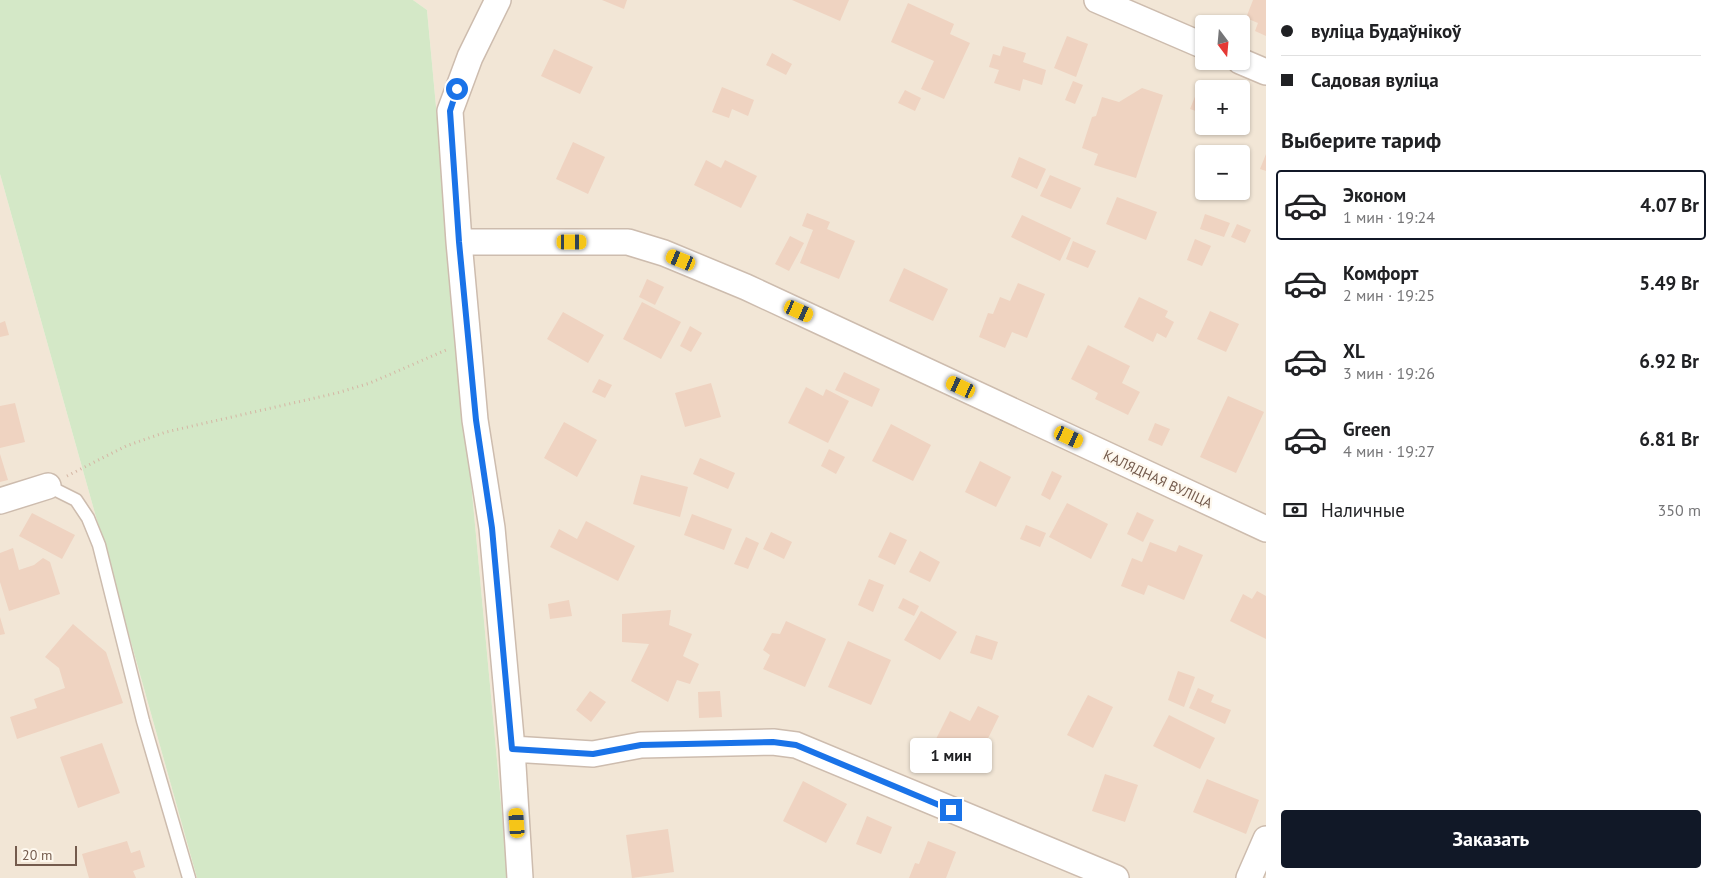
<!DOCTYPE html>
<html lang="ru">
<meta charset="utf-8">
<style>
body{margin:0;font-family:"PT Sans",sans-serif;background:#f6f6f6;color:#202124;height:100vh;display:flex;flex-direction:column;font-size:19px;white-space:nowrap}
*{box-sizing:border-box;margin:0}
p{font-size:16px;color:#757577}
.icon{flex:none;width:28px;height:28px;fill:none;stroke:currentColor;stroke-width:2;stroke-linecap:round;stroke-linejoin:round}
.map{position:relative;flex:1;overflow:hidden}
.panel{display:flex;flex-direction:column;background:#fff;width:450px}
.panel>*{flex:none}
.hud{display:grid;align-content:center;height:110px;padding:0 15px;background:#fff}
.needle{width:32px;rotate:164deg}
.tools{position:absolute;left:1195px;top:15px;display:grid;gap:10px}
.tools a{display:grid;place-items:center;width:55px;height:55px;border-radius:5px;background:#fff;box-shadow:0 1px 4px #0004;font-size:25px}
.scale{position:absolute;left:15px;bottom:12px;width:62px;box-sizing:border-box;padding-left:5px;border:2px solid #745b4d;border-top:0;font-size:14px;line-height:18px;white-space:nowrap;color:#745b4d;-webkit-text-stroke:4px #fef8ee;paint-order:stroke}
.end{position:absolute;width:22px;height:22px;margin:-11px;border:6px solid #1a73e8;background:#fff;box-shadow:0 0 0 2px #fff}
.from{border-radius:50%}
.bubble{position:absolute;height:35px;border-radius:5px;background:#fff;box-shadow:0 1px 4px #0004;font-size:16px;font-weight:700;line-height:35px;text-align:center}
.car{position:absolute;width:15px;height:30px;margin:-15px -8px;border-radius:6px;box-shadow:0 0 4px 1px #0007;background:linear-gradient(#f5c518 24%,#345 0 40%,#f5c518 0 76%,#345 0 86%,#f5c518 0)}
.hud b{display:flex;align-items:center;gap:18px;height:48px;font-size:19px}
.hud b+b{border-top:1px solid #e0e0e0}
.hud i{width:12px;height:12px;background:#202124}
ul{padding:0;list-style:none}
li{display:flex;align-items:center;gap:15px;height:70px;margin:0 10px 8px;padding:0 5px;border:2px solid transparent;border-radius:5px}
li div{flex:1}
li b{display:block;font-size:19px}
li em{font-style:normal;font-weight:700}
li.selected{border-color:#111827}
li>.icon{width:45px;height:45px;stroke-width:1.5}
h2{padding:0 15px;font-size:22px;line-height:60px}
.pay{display:flex;align-items:center;gap:12px;height:55px;padding:0 15px;font-size:19px}
.pay p{margin-inline-start:auto}
.button{display:flex;gap:10px;margin-top:auto;padding:10px 15px}
.button a{flex:1;height:58px;border-radius:5px;background:#111827;color:#fff;font-size:20px;font-weight:700;line-height:58px;text-align:center}
main{display:flex;flex:1;min-height:0}
.map>svg:first-child{display:block}
</style>
<main>
<div class="map">
<svg width="1266" height="878" viewBox="0 0 1266 878">
<rect width="100%" height="100%" fill="#fbf4e8"/>
<!-- residential -->
<path fill="#f2e6d6" fill-rule="evenodd" d="M 413,0 L 1266,0 L 1266,878 L 508,878 L 427,10 ZM 1204,24 L 1241,24 L 1241,61 L 1204,61 ZM 1204,89 L 1241,89 L 1241,126 L 1204,126 ZM 1204,154 L 1241,154 L 1241,191 L 1204,191 Z
M 0,174 L 197,878 L 0,878 Z"/>
<!-- green -->
<path fill="#d4e8c7" d="M 0,0 L 413,0 L 427,10 L 508,878 L 197,878 L 0,174 Z"/>
<!-- building -->
<path fill="#efd3c1" d="M 602,0 L 627,0 L 624,9 Z
M 792,0 L 849,0 L 840,21 Z
M 1253,0 L 1266,0 L 1266,36 L 1255,31 L 1258,23 L 1246,18 Z
M 908,3 L 954,24 L 950,34 L 970,43 L 944,99 L 921,89 L 934,61 L 891,42 Z
M 1067,36 L 1088,44 L 1076,77 L 1054,68 Z
M 1003,46 L 1026,53 L 1023,62 L 1046,70 L 1042,85 L 1023,79 L 1020,91 L 994,83 L 999,70 L 989,67 L 993,54 L 1000,56 Z
M 554,49 L 593,67 L 580,94 L 541,76 Z
M 772,53 L 792,64 L 786,75 L 766,65 Z
M 1073,81 L 1083,85 L 1075,104 L 1065,100 Z
M 722,87 L 754,100 L 748,116 L 732,109 L 729,118 L 712,112 Z
M 1142,88 L 1163,95 L 1136,178 L 1094,165 L 1098,154 L 1082,148 L 1092,117 L 1096,116 L 1102,97 L 1119,102 Z
M 905,90 L 921,98 L 915,111 L 898,103 Z
M 1196,94 L 1204,97 L 1204,114 L 1190,109 Z
M 573,142 L 605,157 L 588,194 L 556,179 Z
M 1266,154 L 1266,171 L 1260,169 Z
M 1019,157 L 1046,169 L 1037,189 L 1011,177 Z
M 706,160 L 721,168 L 725,160 L 757,176 L 741,208 L 694,185 Z
M 1050,175 L 1081,188 L 1071,209 L 1040,196 Z
M 1117,197 L 1157,212 L 1146,240 L 1106,224 Z
M 807,213 L 830,222 L 827,229 L 855,241 L 839,279 L 800,263 L 813,230 L 802,226 Z
M 1205,214 L 1230,223 L 1224,237 L 1200,229 Z
M 1022,215 L 1071,238 L 1060,261 L 1011,237 Z
M 1237,224 L 1251,230 L 1245,243 L 1231,237 Z
M 790,236 L 804,243 L 789,271 L 775,264 Z
M 1195,239 L 1211,246 L 1202,266 L 1187,260 Z
M 1073,241 L 1096,251 L 1088,268 L 1066,259 Z
M 904,268 L 948,289 L 933,321 L 889,301 Z
M 647,279 L 664,287 L 655,305 L 639,297 Z
M 1018,283 L 1045,294 L 1027,338 L 1012,332 L 1005,348 L 979,337 L 988,313 L 993,314 L 1000,297 L 1010,301 Z
M 1139,297 L 1168,311 L 1165,317 L 1174,322 L 1166,338 L 1157,333 L 1153,342 L 1124,327 Z
M 642,302 L 681,322 L 661,359 L 623,339 Z
M 1210,311 L 1239,324 L 1226,352 L 1197,339 Z
M 563,312 L 604,335 L 588,363 L 547,339 Z
M 5,321 L 9,335 L 0,337 L 0,323 Z
M 690,326 L 702,333 L 691,352 L 680,346 Z
M 1088,345 L 1130,366 L 1122,383 L 1140,392 L 1128,415 L 1095,399 L 1098,393 L 1071,379 Z
M 844,372 L 880,389 L 872,407 L 835,390 Z
M 599,379 L 612,385 L 605,398 L 592,392 Z
M 711,383 L 721,417 L 685,427 L 675,393 Z
M 806,387 L 823,396 L 826,389 L 849,401 L 828,443 L 788,423 Z
M 1228,396 L 1264,412 L 1236,473 L 1200,457 Z
M 15,403 L 25,442 L 0,448 L 0,406 Z
M 564,422 L 597,440 L 577,477 L 544,458 Z
M 1155,423 L 1170,429 L 1162,446 L 1148,440 Z
M 891,424 L 931,445 L 913,481 L 872,461 Z
M 829,449 L 845,457 L 836,474 L 821,466 Z
M 0,454 L 8,480 L 0,482 Z
M 700,458 L 735,473 L 728,489 L 693,474 Z
M 980,461 L 1011,477 L 996,507 L 965,492 Z
M 1052,471 L 1062,476 L 1050,500 L 1041,495 Z
M 641,475 L 688,487 L 680,517 L 633,504 Z
M 1067,503 L 1108,524 L 1091,559 L 1049,537 Z
M 1137,512 L 1154,520 L 1143,542 L 1127,534 Z
M 32,513 L 75,535 L 62,559 L 19,536 Z
M 692,514 L 732,529 L 724,550 L 684,535 Z
M 586,521 L 635,546 L 618,581 L 550,547 L 559,529 L 577,539 Z
M 1026,525 L 1046,533 L 1040,547 L 1020,539 Z
M 771,532 L 792,542 L 784,559 L 763,549 Z
M 890,532 L 907,540 L 895,565 L 878,557 Z
M 746,537 L 759,543 L 748,569 L 734,564 Z
M 1150,542 L 1176,552 L 1179,545 L 1203,555 L 1184,600 L 1148,585 L 1144,595 L 1121,586 L 1132,558 L 1142,562 Z
M 13,548 L 19,570 L 34,565 L 43,558 L 50,562 L 60,594 L 9,611 L 0,582 L 0,553 Z
M 920,551 L 940,562 L 930,582 L 909,572 Z
M 869,579 L 884,585 L 873,612 L 858,605 Z
M 1257,591 L 1266,596 L 1266,639 L 1230,621 L 1243,594 L 1252,599 Z
M 903,598 L 919,606 L 914,616 L 898,608 Z
M 569,600 L 572,616 L 550,619 L 548,604 Z
M 671,610 L 669,625 L 692,634 L 683,656 L 699,664 L 690,684 L 677,680 L 668,702 L 631,681 L 649,644 L 622,642 L 622,614 Z
M 921,611 L 957,632 L 940,660 L 904,640 Z
M 0,617 L 5,634 L 0,635 Z
M 786,621 L 826,639 L 805,687 L 763,669 L 770,655 L 763,650 L 772,633 L 780,634 Z
M 73,624 L 106,652 L 123,703 L 17,739 L 10,717 L 37,708 L 34,699 L 65,688 L 59,668 L 45,657 Z
M 976,635 L 998,642 L 992,660 L 970,653 Z
M 848,641 L 891,660 L 871,705 L 828,687 Z
M 1178,671 L 1195,677 L 1184,707 L 1168,700 Z
M 1198,688 L 1214,695 L 1211,702 L 1231,710 L 1225,724 L 1189,708 Z
M 590,691 L 606,702 L 591,722 L 576,710 Z
M 720,691 L 722,717 L 699,718 L 698,692 Z
M 1088,695 L 1113,707 L 1093,748 L 1067,735 Z
M 978,706 L 999,716 L 975,765 L 933,745 L 950,711 L 970,721 Z
M 1169,715 L 1215,738 L 1200,769 L 1153,746 Z
M 102,743 L 120,793 L 78,808 L 60,757 Z
M 1105,774 L 1138,785 L 1125,822 L 1092,811 Z
M 1207,779 L 1259,800 L 1246,834 L 1193,812 Z
M 803,781 L 847,804 L 826,843 L 783,821 Z
M 867,816 L 892,827 L 881,854 L 856,844 Z
M 668,829 L 674,872 L 632,878 L 626,835 Z
M 127,841 L 131,853 L 140,850 L 145,867 L 133,871 L 136,878 L 89,878 L 82,854 Z
M 928,841 L 956,852 L 946,878 L 909,878 L 915,863 L 919,864 Z"/>
<g fill="none" stroke-linecap="round" stroke-linejoin="round">
<defs>
<path id="service" d="M 48,486 L 76,500 L 88,518 L 99,545 L 143,721 L 189,878"/>
<path id="minor" d="M 498,0 L 470,57 L 450,111 L 459,242 L 468,341 L 475,420 L 492,528 L 512,749 L 520,878
M 1097,0 L 1204,46
M 1240,61 L 1266,72
M 459,242 L 628,242 L 664,253 L 746,287 L 817,320 L 1266,529
M 0,501 L 48,486
M 512,749 L 593,754 L 641,745 L 773,742 L 796,745 L 1116,878
M 1249,878 L 1266,839"/>
</defs>
<!-- service casing -->
<use href="#service" stroke="#cdbcae" stroke-width="15"/>
<!-- minor casing -->
<use href="#minor" stroke="#cdbcae" stroke-width="28"/>
<!-- path -->
<path stroke="#d4b6a4" stroke-width="3" stroke-dasharray="1 4" stroke-linecap="butt" d="M 67,476 L 126,446 L 166,432 L 337,393 L 370,383 L 446,350"/>
<!-- service -->
<use href="#service" stroke="#fff" stroke-width="12"/>
<!-- minor -->
<use href="#minor" stroke="#fff" stroke-width="25"/>
</g>
<g fill="none" stroke-linecap="round" stroke-linejoin="round">
<!-- route -->
<path stroke="#1a73e8" stroke-width="6" d="M 457,89 L 450,111 L 459,242 L 476,420 L 492,528 L 512,749 L 593,754 L 641,745 L 773,742 L 796,745 L 951,810"/>
</g>
<g text-anchor="middle" stroke-width="4.5" stroke-linejoin="round" paint-order="stroke">
<!-- street labels -->
<g font-size="14" fill="#745b4d" stroke="#fef8ee">
<text transform="translate(1158 479) rotate(25)" y="5">КАЛЯДНАЯ ВУЛІЦА</text>
</g>
</g>
</svg>
<div class="tools">
<a><svg class="needle" viewBox="-14 -14 28 28"><path d="M0-13l5 13h-10z" fill="#e53935"/><path d="M0 13l5-13h-10z" fill="#757577"/></svg></a>
<a>+</a>
<a>−</a>
</div>
<div class="scale">20 m</div>
<i class="end from" style="left:457px;top:89px"></i>
<i class="end" style="left:951px;top:810px"></i>
<div class="bubble" style="left:910px;top:738px;width:82px">1 мин</div>
<i class="car" style="left:572px;top:242px;rotate:90deg"></i>
<i class="car" style="left:681px;top:260px;rotate:292deg"></i>
<i class="car" style="left:799px;top:311px;rotate:114deg"></i>
<i class="car" style="left:961px;top:387px;rotate:295deg"></i>
<i class="car" style="left:1069px;top:437px;rotate:115deg"></i>
<i class="car" style="left:517px;top:823px;rotate:356deg"></i>
</div>
<section class="panel">
<div class="hud">
<b><i class="from"></i>вуліца Будаўнікоў</b>
<b><i></i>Садовая вуліца</b>
</div>
<h2>Выберите тариф</h2>
<ul>
<li class="selected"><svg class="icon" aria-label="car" viewBox="0 0 24 24"><path d="M5 17H2v-5l4-1 3-4h7l3 4 3 1v5h-3M9 17h6M6 11h13"/><circle cx="7" cy="17" r="2"/><circle cx="17" cy="17" r="2"/></svg><div><b>Эконом</b><p>1 мин · 19:24</p></div><em>4.07 Br</em></li>
<li><svg class="icon" aria-label="car" viewBox="0 0 24 24"><path d="M5 17H2v-5l4-1 3-4h7l3 4 3 1v5h-3M9 17h6M6 11h13"/><circle cx="7" cy="17" r="2"/><circle cx="17" cy="17" r="2"/></svg><div><b>Комфорт</b><p>2 мин · 19:25</p></div><em>5.49 Br</em></li>
<li><svg class="icon" aria-label="car" viewBox="0 0 24 24"><path d="M5 17H2v-5l4-1 3-4h7l3 4 3 1v5h-3M9 17h6M6 11h13"/><circle cx="7" cy="17" r="2"/><circle cx="17" cy="17" r="2"/></svg><div><b>XL</b><p>3 мин · 19:26</p></div><em>6.92 Br</em></li>
<li><svg class="icon" aria-label="car" viewBox="0 0 24 24"><path d="M5 17H2v-5l4-1 3-4h7l3 4 3 1v5h-3M9 17h6M6 11h13"/><circle cx="7" cy="17" r="2"/><circle cx="17" cy="17" r="2"/></svg><div><b>Green</b><p>4 мин · 19:27</p></div><em>6.81 Br</em></li>
</ul>
<div class="pay"><svg class="icon" aria-label="cash" viewBox="0 0 24 24"><path d="M3 7h18v10H3z"/><circle cx="12" cy="12" r="2"/></svg>Наличные<p>350 m</p></div>
<div class="button"><a>Заказать</a></div>
</section>
</main>
